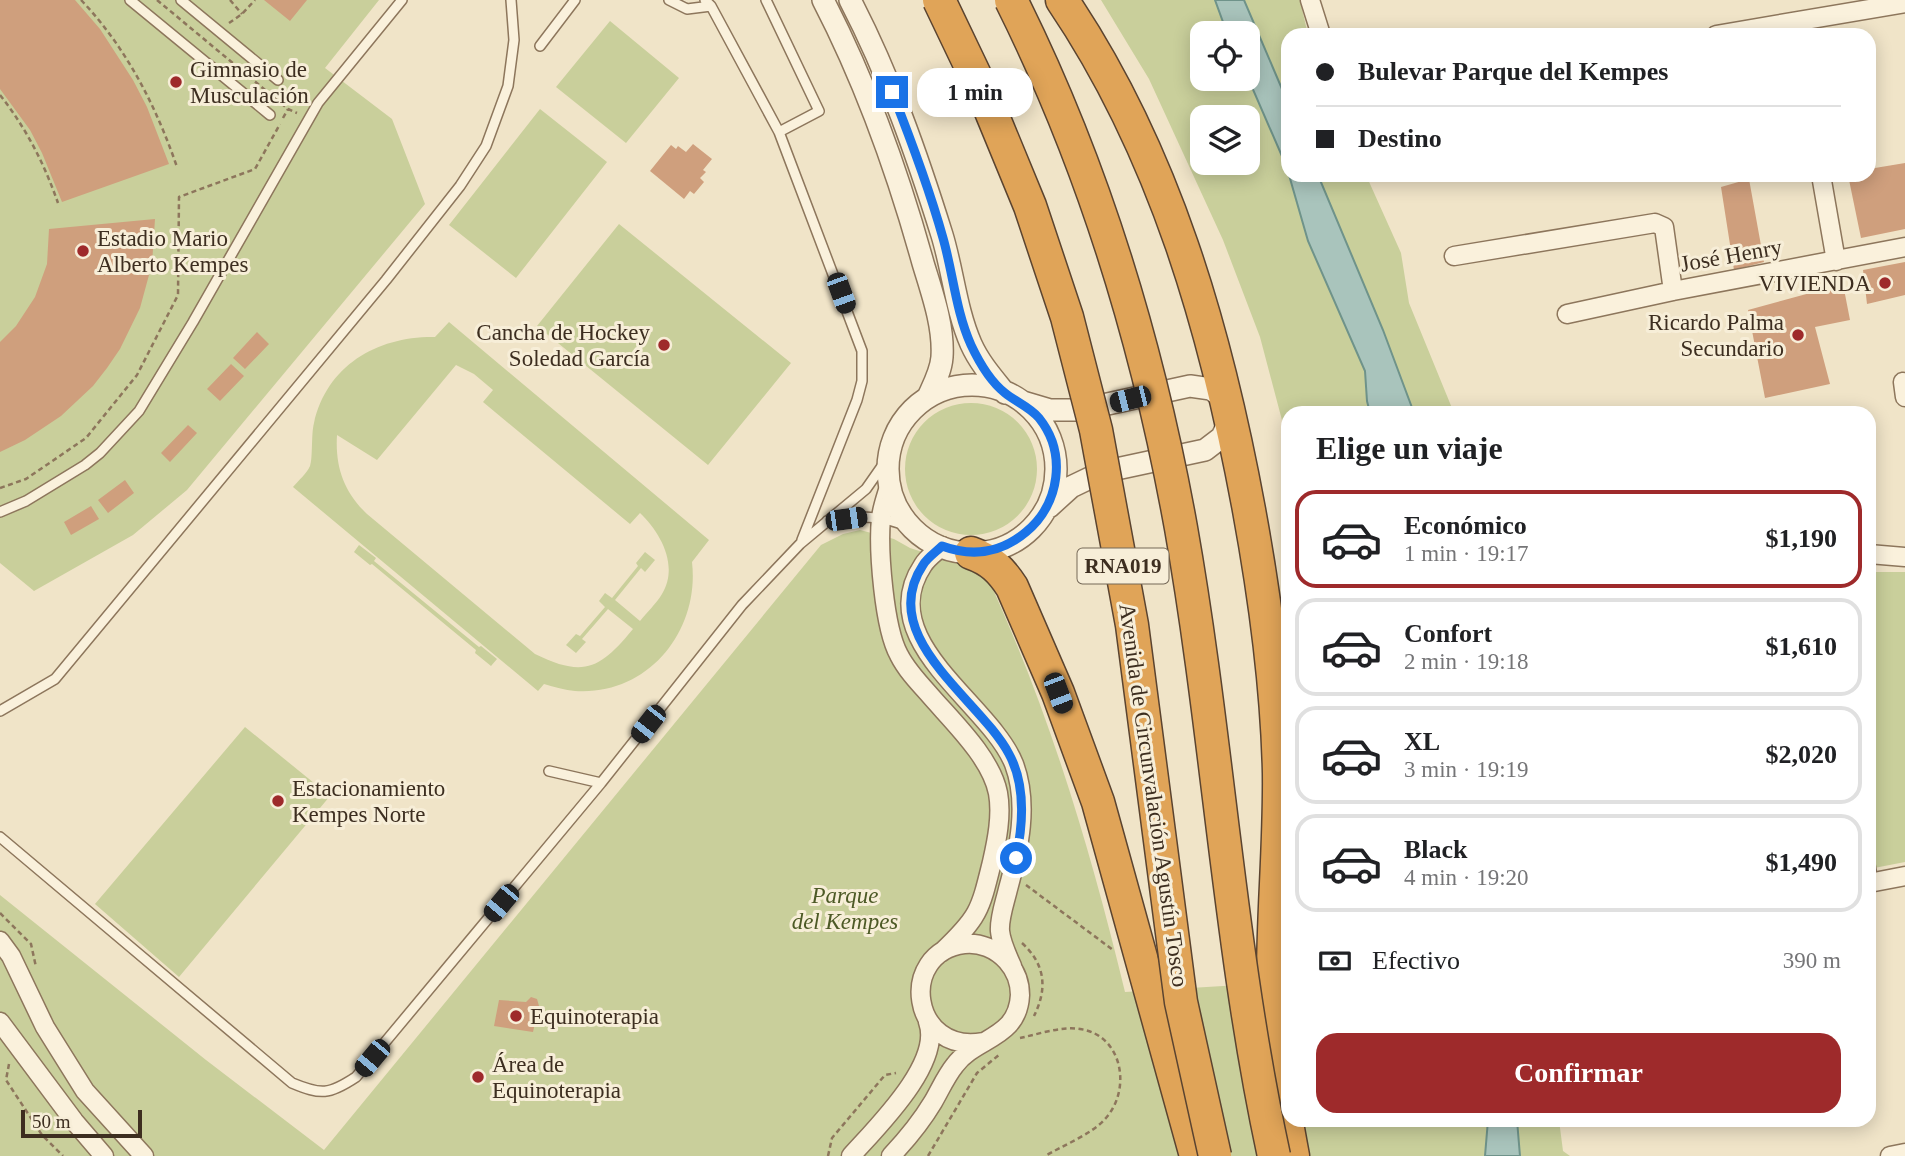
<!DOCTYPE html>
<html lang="es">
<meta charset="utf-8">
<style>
body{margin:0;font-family:Georgia,serif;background:#f2f2f2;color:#202124;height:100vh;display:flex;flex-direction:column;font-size:26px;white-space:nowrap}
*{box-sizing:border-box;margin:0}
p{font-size:23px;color:#757577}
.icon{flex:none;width:38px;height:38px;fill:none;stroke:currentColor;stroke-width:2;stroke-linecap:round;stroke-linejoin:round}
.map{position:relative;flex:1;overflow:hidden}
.sheet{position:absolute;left:1281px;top:406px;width:595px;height:721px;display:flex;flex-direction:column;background:#fff;border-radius:21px;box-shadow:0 4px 18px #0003}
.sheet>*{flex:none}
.banner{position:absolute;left:1281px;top:28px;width:595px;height:154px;border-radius:21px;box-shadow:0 4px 18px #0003;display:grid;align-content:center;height:154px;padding:0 35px;background:#fff}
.buttons{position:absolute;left:1190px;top:21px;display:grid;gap:14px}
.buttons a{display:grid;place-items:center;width:70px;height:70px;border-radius:14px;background:#fff;box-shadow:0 4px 18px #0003;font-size:35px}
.scale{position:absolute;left:21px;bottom:18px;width:121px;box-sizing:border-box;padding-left:7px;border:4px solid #3d2e20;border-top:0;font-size:19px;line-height:24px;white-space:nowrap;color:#3d2e20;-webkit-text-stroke:5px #f7eed8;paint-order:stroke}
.end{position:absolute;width:32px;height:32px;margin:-16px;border:9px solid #1a73e8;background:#fff;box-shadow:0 0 0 4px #fff}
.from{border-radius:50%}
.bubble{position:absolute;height:49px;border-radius:21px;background:#fff;box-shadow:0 4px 18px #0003;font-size:23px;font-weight:600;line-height:49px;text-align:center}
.car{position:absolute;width:21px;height:42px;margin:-21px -10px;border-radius:9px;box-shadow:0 0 5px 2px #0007;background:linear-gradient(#222 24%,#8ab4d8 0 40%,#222 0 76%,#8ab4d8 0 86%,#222 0)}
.banner b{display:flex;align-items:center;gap:24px;height:66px;font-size:26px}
.banner b+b{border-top:2px solid #e0e0e0}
.banner i{width:18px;height:18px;background:#202124}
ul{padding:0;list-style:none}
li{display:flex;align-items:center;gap:21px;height:98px;margin:0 14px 10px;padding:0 21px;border:4px solid #e0e0e0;border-radius:21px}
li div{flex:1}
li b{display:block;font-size:26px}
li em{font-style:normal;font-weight:600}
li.selected{border-color:#9e2a2b}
li>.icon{width:63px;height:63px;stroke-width:1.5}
h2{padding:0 35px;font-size:32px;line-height:84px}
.pay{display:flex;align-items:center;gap:18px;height:77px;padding:0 35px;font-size:26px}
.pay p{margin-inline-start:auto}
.button{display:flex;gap:14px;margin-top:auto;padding:14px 35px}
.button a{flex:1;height:80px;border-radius:21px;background:#9e2a2b;color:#fff;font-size:28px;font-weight:600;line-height:80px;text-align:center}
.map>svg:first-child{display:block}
</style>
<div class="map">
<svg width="1905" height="1156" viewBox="0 0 1905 1156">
<rect width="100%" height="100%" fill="#f0e4c8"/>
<!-- green -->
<path fill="#c9cf9b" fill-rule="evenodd" d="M 0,0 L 379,0 L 325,68 L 392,119 L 425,204 L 187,490 L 133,535 L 34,591 L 0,563 Z
M 1101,0 L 1215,0 L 1227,33 L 1202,33 L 1202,79 L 1248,78 L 1288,169 L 1318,265 L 1365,371 L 1367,401 L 1370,413 L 1288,413 L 1288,443 L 1260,337 L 1223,240 L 1149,79 ZM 1202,117 L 1248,117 L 1248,163 L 1202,163 Z
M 1244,0 L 1300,0 L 1308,35 L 1288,35 L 1288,103 Z
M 610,21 L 679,78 L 626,143 L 556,87 Z
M 540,109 L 607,162 L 516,278 L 449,225 Z
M 1318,175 L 1366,175 L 1401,253 L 1409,303 L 1454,413 L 1414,413 L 1383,330 Z
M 619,224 L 791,363 L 708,465 L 537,326 Z
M 449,322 L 709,540 L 692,562 C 700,631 648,696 575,691 C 565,690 554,687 544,684 L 538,691 L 293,487 C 298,481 307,473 310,466 C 313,458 311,434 314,423 C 327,365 378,336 435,337 ZM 456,365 L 474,374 L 493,390 L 483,402 L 630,524 L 640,513 C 661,533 679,566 662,594 C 656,604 647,612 640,621 L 615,600 L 641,568 L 645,572 L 655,560 L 645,552 L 636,563 L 638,566 L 612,598 L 605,593 L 599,601 L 605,607 L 580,636 L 576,634 L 566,645 L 576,653 L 586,642 L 582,639 L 608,609 L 633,629 C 600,669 584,678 535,654 L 367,514 C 344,492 335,467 337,435 L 377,460 Z
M905 469a66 66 0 1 1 132 0a66 66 0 1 1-132 0Z
M 860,530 L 894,539 L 910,548 L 985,572 C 1048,707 1090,847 1125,992 L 1288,982 L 1288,1120 L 1488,1120 L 1485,1156 L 0,1156 L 0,895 L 206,1060 L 324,1150 L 821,545 L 843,534 Z
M 359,545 L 376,558 L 374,561 L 479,647 L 481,646 L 497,659 L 491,666 L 475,653 L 476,650 L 372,564 L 370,565 L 354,552 Z
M 1873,572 L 1905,572 L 1905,862 L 1869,869 L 1869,609 L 1873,600 Z
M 245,727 L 330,796 L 179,977 L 95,904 Z
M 1517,1120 L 1559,1120 L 1563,1151 L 1570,1156 L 1520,1156 Z"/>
<!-- water -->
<path fill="#a9c4bc" stroke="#6f938a" stroke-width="2" d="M 1215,0 L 1244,0 L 1288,103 L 1288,170 L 1248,78 L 1248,33 L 1227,33 Z
M 1289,175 L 1318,175 L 1383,330 L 1414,413 L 1370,413 L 1367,401 L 1365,371 L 1308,241 Z
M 1488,1120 L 1517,1120 L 1520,1156 L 1485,1156 Z"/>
<!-- building -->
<path fill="#cf9f7d" d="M 0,0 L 75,0 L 100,29 L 133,80 L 147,107 L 169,164 L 62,202 L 42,153 L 30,130 L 0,89 Z
M 264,0 L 307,0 L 290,21 Z
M 693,144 L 712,159 L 703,170 L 706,172 L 700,178 L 704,182 L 694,194 L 690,191 L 684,199 L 650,171 L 671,145 L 676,149 L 678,146 L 686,152 Z
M 1905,163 L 1905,229 L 1861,238 L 1848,175 L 1869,175 L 1869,169 Z
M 1749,179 L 1764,262 L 1734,270 L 1721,187 Z
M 155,219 L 152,264 L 140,308 L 120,349 L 107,368 L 93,386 L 61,416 L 25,440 L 0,452 L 0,342 L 16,326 L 35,297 L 47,264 L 49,229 Z
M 1905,262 L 1905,295 L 1867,304 L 1863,270 Z
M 1843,284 L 1850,320 L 1815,327 L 1830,384 L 1765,398 L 1748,310 Z
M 257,332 L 269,344 L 245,369 L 233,358 Z
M 231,364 L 244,376 L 220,401 L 207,389 Z
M 188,425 L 197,433 L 170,462 L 161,453 Z
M 125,480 L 134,493 L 108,513 L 98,500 Z
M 91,506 L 99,519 L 71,535 L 64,522 Z
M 531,997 L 537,999 L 539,1006 L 533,1032 L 494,1026 L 499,1000 L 526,1002 Z"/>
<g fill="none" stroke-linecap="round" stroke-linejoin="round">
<defs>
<path id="service" d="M 130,0 L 270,115
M 181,0 L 278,80
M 669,0 L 687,9 L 711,6
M 705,0 L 711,6 L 779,132 L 862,351 L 862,381 L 857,400 L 802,540
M 766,0 L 819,111 L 779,132
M 540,46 L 575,0
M 0,512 L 26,501 L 85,465 L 100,453 L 139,411 L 193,322 L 318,103 L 402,0
M 827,521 C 863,516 878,514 912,528
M 0,711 L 55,679 L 386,280 L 460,186 L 486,146 L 508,86 L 514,40 L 511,0
M 549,771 L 601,783
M 0,837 L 292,1083 C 321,1095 329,1095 356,1077 L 601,783 L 742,605 L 800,544 L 866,489 L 887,459
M 1869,859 L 1873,882"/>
<path id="minor" d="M 1310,0 L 1321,35
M 1716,35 L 1905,3
M 1821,175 L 1836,261
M 1454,256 L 1655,223 L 1664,227 L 1673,291
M 1567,314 L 1673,291 L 1905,247
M 1903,382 L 1905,397
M 889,487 C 886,497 882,508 881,518 C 878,550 884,628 899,655 C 906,669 917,681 928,693 C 951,720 991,757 998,793 C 1002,815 997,840 992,862 C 980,911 979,917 942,952
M 942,546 C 936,552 927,558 923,565 C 872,641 990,703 1014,764 C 1029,804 1019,849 1008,889 C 1005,902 999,918 1000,931 C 1001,942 1007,955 1012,966
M 1869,554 L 1905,557
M 1869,883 L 1905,876
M 0,941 L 11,956 L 45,1027 L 85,1091 L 144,1156
M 0,1022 L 74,1121 L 104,1156
M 851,1156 C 876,1128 943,1063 928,1022
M 891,1156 C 907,1139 921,1122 933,1102 C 940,1090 946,1076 955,1065 C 976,1037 1018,1039 1020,995 C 1020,982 1015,970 1007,961 C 996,949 980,942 964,944 C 897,953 911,1055 983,1042
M 1890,1156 L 1905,1153"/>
<path id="tertiary" d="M 823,0 C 866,83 898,173 923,263 C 932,293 944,326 942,357 C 941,371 934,384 928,397
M 850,0 C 889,75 917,155 942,235 C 953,271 956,310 971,344 C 979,362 992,377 1005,393
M888 469a84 84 0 1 1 168 0a84 84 0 1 1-168 0Z
M 1023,402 L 1050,410 L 1080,410 L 1190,386 L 1211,389 L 1219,395 L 1229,411 L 1229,421 L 1222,437 L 1205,450 L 1121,468 L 1096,475 L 1071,487 L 1049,507"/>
<path id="motorway" d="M 1062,0 C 1165,152 1216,331 1249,510 C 1265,597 1277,684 1279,773 C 1280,847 1272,921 1273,995 C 1274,1049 1283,1103 1293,1156
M 971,553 C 991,560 1001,570 1012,587 L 1058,693 L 1098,802 L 1196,1156"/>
</defs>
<!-- service casing -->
<use href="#service" stroke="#8d765c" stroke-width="12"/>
<!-- minor casing -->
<use href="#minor" stroke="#8d765c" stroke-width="21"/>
<!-- tertiary casing -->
<use href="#tertiary" stroke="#8d765c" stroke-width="24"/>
<!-- motorway casing -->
<use href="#motorway" stroke="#5b4430" stroke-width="35"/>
<!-- path -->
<path stroke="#8d765c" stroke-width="2.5" stroke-dasharray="5 3.5" stroke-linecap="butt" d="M 81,0 C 126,47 156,106 177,167
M 157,0 L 288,109 L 297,113
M 230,0 L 242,14
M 229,23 L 242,14 L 255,0
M 0,95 C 26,128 44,163 58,203
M 283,118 L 288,109
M 0,488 L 26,479 L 86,438 L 137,375 L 178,295 L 179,197 L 255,169 L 280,124
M 1026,885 L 1113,950
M 0,913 L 31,944 L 36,967
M 1022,943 C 1045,964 1048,988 1034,1016
M 1020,1038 C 1039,1034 1061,1026 1080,1029 C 1123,1035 1132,1090 1105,1119 C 1092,1134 1062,1146 1045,1156
M 9,1064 L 6,1080 L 42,1135 L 63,1156
M 828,1156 L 832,1138 L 885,1075 L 896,1073
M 928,1156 L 977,1073 L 1000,1054"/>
<!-- service -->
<use href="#service" stroke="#faf1dc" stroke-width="9"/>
<!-- minor -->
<use href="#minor" stroke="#faf1dc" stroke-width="18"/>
<!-- tertiary -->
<use href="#tertiary" stroke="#faf1dc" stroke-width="21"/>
<!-- motorway -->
<use href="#motorway" stroke="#e0a458" stroke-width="32"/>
<defs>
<path id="motorway-bridge" d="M 939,0 L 983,92 L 1030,206 L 1067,317 L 1096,430 L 1132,625 L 1181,1002 L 1215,1156
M 1011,0 C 1094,166 1148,345 1181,528 C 1218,737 1229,949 1274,1156"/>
</defs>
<!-- motorway-bridge casing -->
<use href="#motorway-bridge" stroke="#5b4430" stroke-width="35" stroke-linecap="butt"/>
<!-- motorway-bridge -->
<use href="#motorway-bridge" stroke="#e0a458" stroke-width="32"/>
</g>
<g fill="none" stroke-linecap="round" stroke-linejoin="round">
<!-- route -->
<path stroke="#1a73e8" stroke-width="9" d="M 892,92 C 911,140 929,188 943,238 C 953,273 956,312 971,345 C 979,362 991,382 1005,393 C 1016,402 1030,407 1039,418 C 1067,453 1060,504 1026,532 C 1001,553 972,557 942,546 C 936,552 927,558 923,565 C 875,637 980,699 1009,754 C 1026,785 1023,825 1016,858"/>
</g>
<!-- markers -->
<g fill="#9e2a2b" stroke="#f7eed8" stroke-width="2.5">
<circle cx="176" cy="82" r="7"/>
<circle cx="83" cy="251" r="7"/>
<circle cx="1885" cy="283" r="7"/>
<circle cx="1798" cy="335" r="7"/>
<circle cx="664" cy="345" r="7"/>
<circle cx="278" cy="801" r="7"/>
<circle cx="516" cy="1016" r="7"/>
<circle cx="478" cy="1077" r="7"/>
</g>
<g text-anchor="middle" stroke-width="6" stroke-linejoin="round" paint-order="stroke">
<!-- shield labels -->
<rect fill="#f7eed8" stroke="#756857" stroke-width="2" x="1077.5" y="548.5" width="91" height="35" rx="5"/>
<g font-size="21" font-weight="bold" fill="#3d2e20">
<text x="1123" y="573">RNA019</text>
</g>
<!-- poi labels -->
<g font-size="23" fill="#3d2e20" stroke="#f7eed8" text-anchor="start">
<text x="190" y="77">Gimnasio de<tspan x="190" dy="26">Musculación</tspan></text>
<text x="97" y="246">Estadio Mario<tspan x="97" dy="26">Alberto Kempes</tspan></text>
<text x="1871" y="291" text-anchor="end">VIVIENDA</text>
<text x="1784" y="330" text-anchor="end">Ricardo Palma<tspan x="1784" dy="26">Secundario</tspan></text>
<text x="650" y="340" text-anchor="end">Cancha de Hockey<tspan x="650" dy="26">Soledad García</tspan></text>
<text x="292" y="796">Estacionamiento<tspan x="292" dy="26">Kempes Norte</tspan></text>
<text x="530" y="1024">Equinoterapia</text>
<text x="492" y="1072">Área de<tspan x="492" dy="26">Equinoterapia</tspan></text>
</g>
<!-- street labels -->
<g font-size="23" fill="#3d2e20" stroke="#f7eed8">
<text transform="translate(1731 255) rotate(-10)" y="8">José Henry</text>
<text transform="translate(1154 795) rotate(82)" y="8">Avenida de Circunvalación Agustín Tosco</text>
</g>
<!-- park labels -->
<g font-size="23" font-style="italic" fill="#4d5a26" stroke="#f7eed8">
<text x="845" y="903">Parque<tspan x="845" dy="26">del Kempes</tspan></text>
</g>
</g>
</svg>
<div class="buttons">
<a><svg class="icon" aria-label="locate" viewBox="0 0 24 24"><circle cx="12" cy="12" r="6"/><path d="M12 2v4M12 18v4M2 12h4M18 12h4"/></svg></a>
<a><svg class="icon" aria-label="layers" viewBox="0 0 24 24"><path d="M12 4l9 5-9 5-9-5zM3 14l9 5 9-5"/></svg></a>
</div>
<div class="scale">50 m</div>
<i class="end from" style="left:1016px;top:858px"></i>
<i class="end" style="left:892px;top:92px"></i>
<div class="bubble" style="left:917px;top:68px;width:116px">1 min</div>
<i class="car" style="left:841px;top:293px;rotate:160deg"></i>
<i class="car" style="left:1130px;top:399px;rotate:256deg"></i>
<i class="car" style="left:846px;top:519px;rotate:82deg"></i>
<i class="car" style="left:1058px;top:693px;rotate:159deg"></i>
<i class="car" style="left:648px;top:724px;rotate:218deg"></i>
<i class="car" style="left:501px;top:903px;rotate:220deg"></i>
<i class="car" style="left:372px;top:1058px;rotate:220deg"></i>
<div class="banner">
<b><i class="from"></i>Bulevar Parque del Kempes</b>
<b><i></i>Destino</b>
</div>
<section class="sheet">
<h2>Elige un viaje</h2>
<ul>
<li class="selected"><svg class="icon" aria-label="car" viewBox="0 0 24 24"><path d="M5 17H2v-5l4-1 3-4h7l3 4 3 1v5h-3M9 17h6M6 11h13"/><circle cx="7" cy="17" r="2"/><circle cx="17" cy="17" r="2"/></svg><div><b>Económico</b><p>1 min · 19:17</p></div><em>$1,190</em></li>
<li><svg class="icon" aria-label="car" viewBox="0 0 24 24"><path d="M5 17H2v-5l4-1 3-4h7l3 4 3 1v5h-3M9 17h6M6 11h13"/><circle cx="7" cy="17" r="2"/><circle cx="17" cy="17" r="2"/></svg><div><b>Confort</b><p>2 min · 19:18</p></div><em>$1,610</em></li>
<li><svg class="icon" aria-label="car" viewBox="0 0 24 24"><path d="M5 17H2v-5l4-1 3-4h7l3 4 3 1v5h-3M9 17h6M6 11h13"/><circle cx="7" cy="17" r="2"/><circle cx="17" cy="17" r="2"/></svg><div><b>XL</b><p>3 min · 19:19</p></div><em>$2,020</em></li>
<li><svg class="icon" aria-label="car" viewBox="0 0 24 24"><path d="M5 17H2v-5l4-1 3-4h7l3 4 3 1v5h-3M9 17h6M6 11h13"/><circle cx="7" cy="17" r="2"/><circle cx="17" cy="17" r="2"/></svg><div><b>Black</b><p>4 min · 19:20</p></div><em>$1,490</em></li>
</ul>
<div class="pay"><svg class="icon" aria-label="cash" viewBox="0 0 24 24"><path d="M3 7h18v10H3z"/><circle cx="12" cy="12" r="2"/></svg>Efectivo<p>390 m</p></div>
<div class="button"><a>Confirmar</a></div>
</section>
</div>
